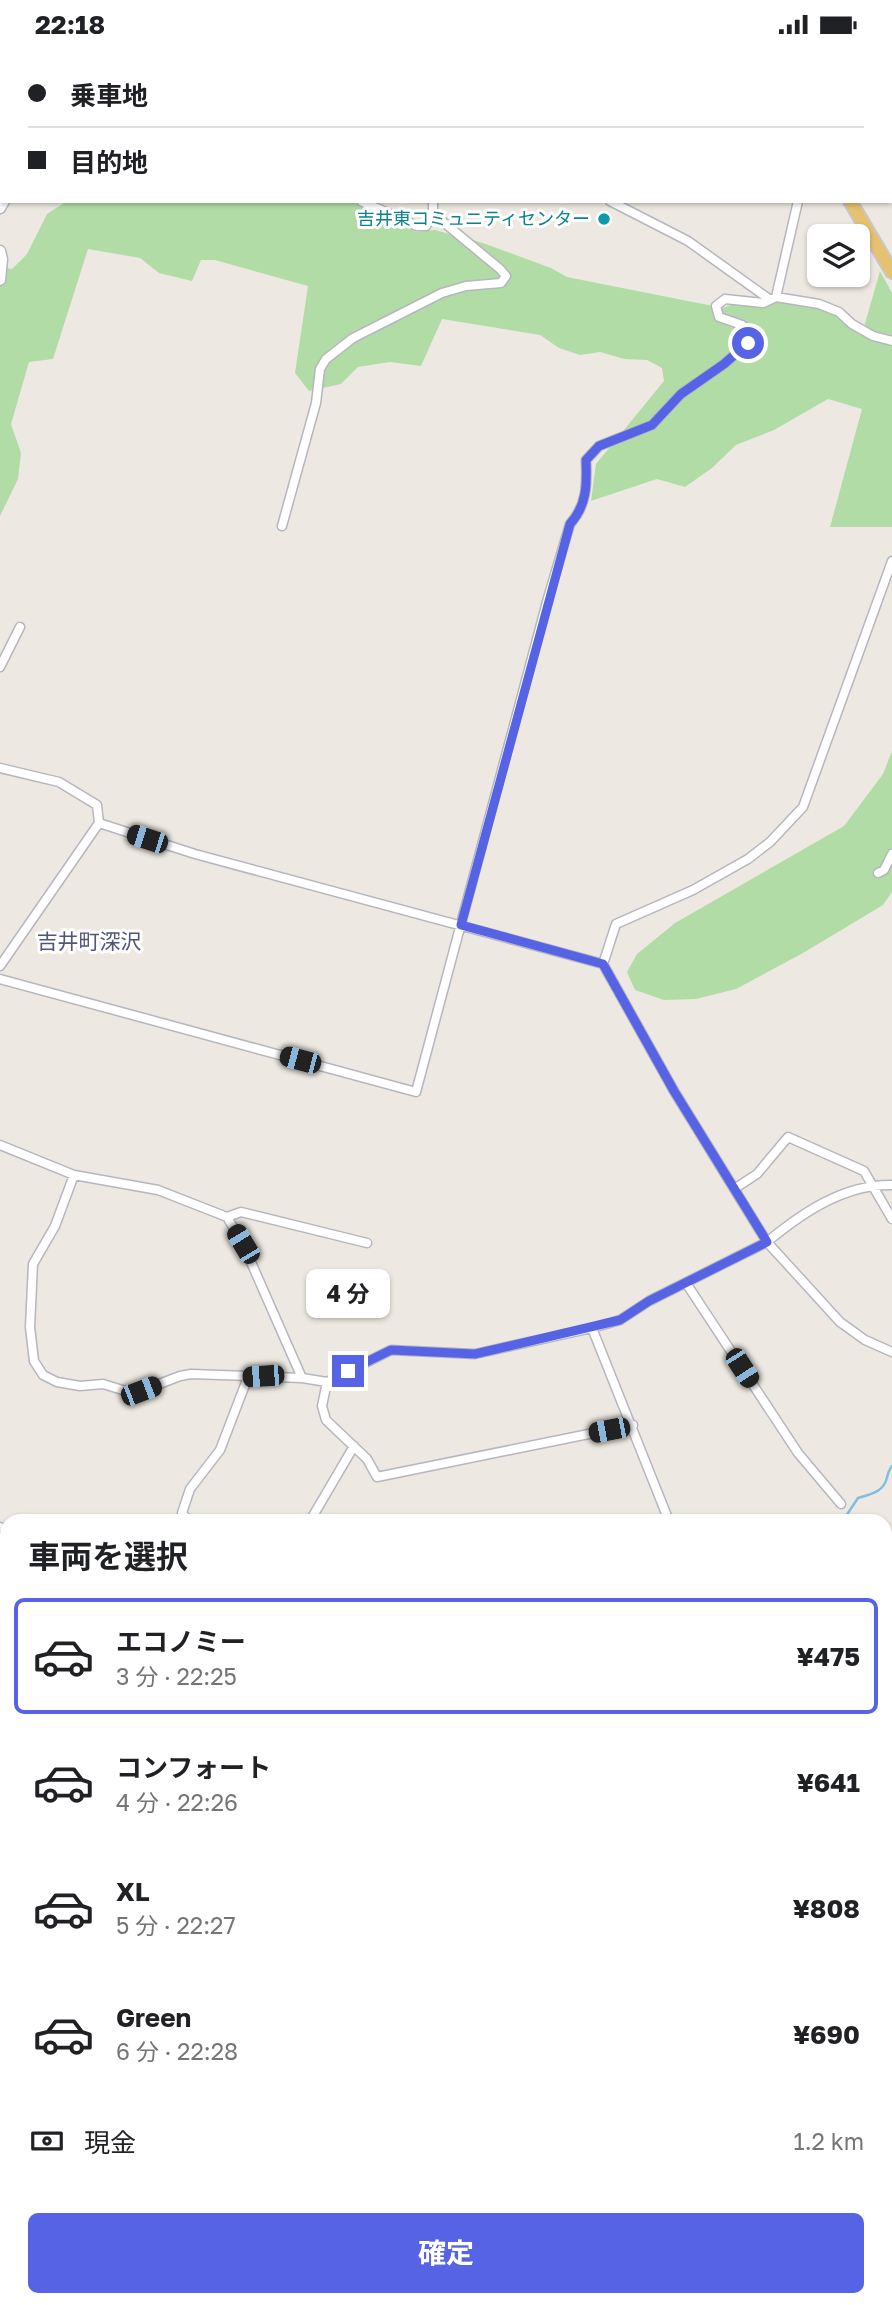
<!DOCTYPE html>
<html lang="ja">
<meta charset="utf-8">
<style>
body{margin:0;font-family:"Golos Text","Noto Sans JP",sans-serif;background:#f2f2f2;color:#202124;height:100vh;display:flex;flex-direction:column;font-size:26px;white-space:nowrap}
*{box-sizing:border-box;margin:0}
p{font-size:23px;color:#757577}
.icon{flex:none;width:38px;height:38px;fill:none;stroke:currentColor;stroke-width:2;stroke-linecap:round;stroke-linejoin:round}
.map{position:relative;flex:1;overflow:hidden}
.sheet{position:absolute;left:0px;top:1465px;width:892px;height:793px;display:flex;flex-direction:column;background:#fff;border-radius:21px 21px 0 0;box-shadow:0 2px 5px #0004}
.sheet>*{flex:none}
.top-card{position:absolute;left:0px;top:0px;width:892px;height:154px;box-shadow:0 2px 5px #0004;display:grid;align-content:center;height:154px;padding:0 28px;background:#fff}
.controls{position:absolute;left:807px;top:175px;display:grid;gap:14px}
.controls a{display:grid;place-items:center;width:63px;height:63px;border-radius:10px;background:#fff;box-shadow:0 2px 5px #0004;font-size:35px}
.end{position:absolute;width:32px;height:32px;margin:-16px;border:9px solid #5663e5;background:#fff;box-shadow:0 0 0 4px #fff}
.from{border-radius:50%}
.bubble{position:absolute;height:49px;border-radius:10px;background:#fff;box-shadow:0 2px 5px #0004;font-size:23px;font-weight:700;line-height:49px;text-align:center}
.car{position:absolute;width:21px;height:42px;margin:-21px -10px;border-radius:9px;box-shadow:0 0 5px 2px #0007;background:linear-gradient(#222 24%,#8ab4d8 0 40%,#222 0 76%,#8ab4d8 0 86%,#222 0)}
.top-card b{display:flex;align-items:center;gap:24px;height:66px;font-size:26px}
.top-card b+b{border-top:2px solid #e0e0e0}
.top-card i{width:18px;height:18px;background:#202124}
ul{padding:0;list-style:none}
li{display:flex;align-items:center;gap:21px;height:116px;margin:0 14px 10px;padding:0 14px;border:4px solid transparent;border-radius:10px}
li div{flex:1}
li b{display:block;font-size:26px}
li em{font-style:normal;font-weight:700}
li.active{border-color:#5663e5}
li>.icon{width:63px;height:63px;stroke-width:1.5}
h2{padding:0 28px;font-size:32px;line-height:84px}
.pay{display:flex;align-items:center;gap:18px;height:77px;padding:0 28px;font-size:26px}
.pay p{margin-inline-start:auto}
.button{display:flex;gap:14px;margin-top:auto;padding:14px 28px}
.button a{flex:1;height:80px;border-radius:10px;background:#5663e5;color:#fff;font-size:28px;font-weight:700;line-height:80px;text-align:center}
.status{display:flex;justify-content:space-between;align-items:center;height:49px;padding:0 35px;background:#fff;direction:ltr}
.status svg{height:19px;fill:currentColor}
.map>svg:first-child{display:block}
</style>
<div class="status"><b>22:18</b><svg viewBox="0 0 49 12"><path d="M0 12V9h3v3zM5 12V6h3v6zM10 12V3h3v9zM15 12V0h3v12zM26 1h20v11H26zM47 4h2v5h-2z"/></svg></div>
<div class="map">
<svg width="892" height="2256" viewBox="0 0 892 2256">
<rect width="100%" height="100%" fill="#ede9e2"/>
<!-- green -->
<path fill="#b2dca5" d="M 67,152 L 351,152 L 417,183 L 435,181 L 483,194 L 551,219 L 567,228 L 723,259 L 733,255 L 757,257 L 777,252 L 816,258 L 830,262 L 860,284 L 892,296 L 892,478 L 830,478 L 862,360 L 828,350 L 774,381 L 736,396 L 712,419 L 685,438 L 657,430 L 591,452 L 596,415 L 664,332 L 662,319 L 647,311 L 624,310 L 600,303 L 580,306 L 559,299 L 540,286 L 442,270 L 421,317 L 390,313 L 358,318 L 341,335 L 309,342 L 295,324 L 308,237 L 215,211 L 201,211 L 192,232 L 159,224 L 140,209 L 88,200 L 53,310 L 29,313 L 11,375 L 21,404 L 18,430 L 0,467 L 0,218 L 12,220 L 27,205 L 47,165 Z
M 880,222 L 892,244 L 892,289 L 864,278 Z
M 892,702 L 892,843 L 883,856 L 803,904 L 736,940 L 696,950 L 664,951 L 635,941 L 627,923 L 637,905 L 675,874 L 844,777 L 883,725 Z
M 0,1472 L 4,1485 L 7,1486 L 7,2250 L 886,2250 L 886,1829 L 892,1828 L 892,1903 L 886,1906 L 892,1909 L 892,2256 L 0,2256 Z"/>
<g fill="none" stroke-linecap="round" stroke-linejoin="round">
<!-- stream -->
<path stroke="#82bee1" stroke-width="2.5" d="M 840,1472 L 846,1467 L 858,1449 C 868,1446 880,1444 885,1434 C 888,1428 887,1423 892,1417"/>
<!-- river -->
<path stroke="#82bee1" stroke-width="16" d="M 148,2 L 148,0
M 0,34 L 2,34"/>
<defs>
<path id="minor" d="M 332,0 L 334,2
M 534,0 L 544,2
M 864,0 L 865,2
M 503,2 L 504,0
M 361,152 L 417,177 L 426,177 L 433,162
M 610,152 L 688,192 L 769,250
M 776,248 L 798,152
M 282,477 L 316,354 L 320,320 L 326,310 L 353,289 L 442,244 L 466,237 L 501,234 L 506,227 L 500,220 L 436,167 L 433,162 L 433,152
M 0,618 L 20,578
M 0,719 L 59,733 L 97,756 L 99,774 L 0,917
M 99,774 L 195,805 L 603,915 L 674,1042 L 767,1193 L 840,1273 L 865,1291 L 892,1303
M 878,824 L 884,821 L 892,805
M 603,915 L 616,875 L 693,841 L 748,810 L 770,793 L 803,758 L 892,512
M 0,930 L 416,1043 L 548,549 L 570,475 C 587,456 587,436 586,411 L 599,397 L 652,376 L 681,345 L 724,315 L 748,294 L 750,283 L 742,276 L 719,268 L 716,257 L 725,250 L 763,254 L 776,248 L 819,255 L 839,263 L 852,275 L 873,287 L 892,292
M 0,1096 L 74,1126 L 158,1141 L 227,1168 L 243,1195 L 302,1329
M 74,1126 L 55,1177 L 33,1215 L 30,1278 L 34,1312 L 43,1326 L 57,1333 L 80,1337 L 103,1335 L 129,1343 L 141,1342 L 180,1327 L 191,1325 L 302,1329 L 327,1333 L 391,1301 L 475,1305 L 592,1279 L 620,1271 L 649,1252 L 767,1193 C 803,1163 845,1135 892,1136
M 734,1140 L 757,1125 L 788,1088 L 864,1122 L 892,1170
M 227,1168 L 241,1163 L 367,1194
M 686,1234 L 798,1404 L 841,1455
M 592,1279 L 669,1472
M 327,1333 L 322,1357 L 326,1371 L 367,1410 L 377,1428 L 633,1376
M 189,1472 L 182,1464 L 190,1440 L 220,1401 L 248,1328
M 310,1472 L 354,1397
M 0,1478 L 7,1481
M 886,1581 L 892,1580
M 886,1770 L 892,1769"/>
<path id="tertiary" d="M 202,2 L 203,0
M 0,159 L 4,152
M 0,202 L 2,210 L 0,231"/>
<path id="trunk" d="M 758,0 L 759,2
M 850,152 L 892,223"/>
<path id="motorway" d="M 0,1516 L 7,1519
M 0,1534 L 7,1537
M 886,1803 L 892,1802
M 886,1819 L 892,1818"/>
</defs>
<!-- minor casing -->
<use href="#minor" stroke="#b5b6bf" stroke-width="11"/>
<!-- tertiary casing -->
<use href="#tertiary" stroke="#b5b6bf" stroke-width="13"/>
<!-- trunk casing -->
<use href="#trunk" stroke="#c8c8c8" stroke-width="16"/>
<!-- motorway casing -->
<use href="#motorway" stroke="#c8c8c8" stroke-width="18"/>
<!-- minor -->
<use href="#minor" stroke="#fff" stroke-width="8"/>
<!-- tertiary -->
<use href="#tertiary" stroke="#fff" stroke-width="10"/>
<!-- trunk -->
<use href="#trunk" stroke="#e6c270" stroke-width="12"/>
<!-- motorway -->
<use href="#motorway" stroke="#ecb16e" stroke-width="14"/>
</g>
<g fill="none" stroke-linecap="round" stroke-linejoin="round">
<!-- route -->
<path stroke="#5663e5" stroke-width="9" d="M 348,1322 L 391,1301 L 475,1305 L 620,1271 L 649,1252 L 767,1193 L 674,1042 L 603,915 L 461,876 L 570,475 C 587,456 587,436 586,411 L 599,397 L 652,376 L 681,345 L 724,315 L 748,294"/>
</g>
<!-- markers -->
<circle fill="#0f9aa8" stroke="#fff" stroke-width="2.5" cx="604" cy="170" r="7"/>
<g text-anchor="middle" stroke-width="6" stroke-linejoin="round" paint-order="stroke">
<!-- culture labels -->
<g font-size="18" fill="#0d838f" stroke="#fff" text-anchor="end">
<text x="590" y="176">吉井東コミュニティセンター</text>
</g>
<!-- quarter labels -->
<g font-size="21" fill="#525579" stroke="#fff">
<text x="89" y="900">吉井町深沢</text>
</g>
</g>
</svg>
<div class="controls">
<a><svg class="icon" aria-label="layers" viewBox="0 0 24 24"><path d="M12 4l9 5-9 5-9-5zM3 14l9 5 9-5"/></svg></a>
</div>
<i class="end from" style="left:748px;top:294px"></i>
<i class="end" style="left:348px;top:1322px"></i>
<div class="bubble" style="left:306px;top:1220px;width:84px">4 分</div>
<i class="car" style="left:147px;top:790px;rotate:288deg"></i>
<i class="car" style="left:300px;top:1011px;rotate:285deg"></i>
<i class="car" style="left:243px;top:1195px;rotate:329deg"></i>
<i class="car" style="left:742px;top:1319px;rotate:147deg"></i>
<i class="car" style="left:263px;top:1327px;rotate:266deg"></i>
<i class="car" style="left:141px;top:1342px;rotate:69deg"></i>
<i class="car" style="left:609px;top:1381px;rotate:259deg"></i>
<div class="top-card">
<b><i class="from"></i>乗車地</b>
<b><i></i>目的地</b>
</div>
<section class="sheet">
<h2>車両を選択</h2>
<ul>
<li class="active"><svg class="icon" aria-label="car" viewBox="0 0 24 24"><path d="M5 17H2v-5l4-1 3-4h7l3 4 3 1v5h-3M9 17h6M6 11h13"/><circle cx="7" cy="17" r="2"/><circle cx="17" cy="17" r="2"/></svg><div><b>エコノミー</b><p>3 分 · 22:25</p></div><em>¥475</em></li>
<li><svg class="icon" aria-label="car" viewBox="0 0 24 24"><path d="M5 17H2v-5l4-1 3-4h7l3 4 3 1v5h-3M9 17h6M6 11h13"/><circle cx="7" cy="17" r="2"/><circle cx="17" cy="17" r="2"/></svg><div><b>コンフォート</b><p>4 分 · 22:26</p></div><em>¥641</em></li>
<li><svg class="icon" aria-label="car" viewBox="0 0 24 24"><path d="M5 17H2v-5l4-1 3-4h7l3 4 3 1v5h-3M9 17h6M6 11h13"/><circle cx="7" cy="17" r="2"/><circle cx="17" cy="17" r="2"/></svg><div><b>XL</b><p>5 分 · 22:27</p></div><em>¥808</em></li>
<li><svg class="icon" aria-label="car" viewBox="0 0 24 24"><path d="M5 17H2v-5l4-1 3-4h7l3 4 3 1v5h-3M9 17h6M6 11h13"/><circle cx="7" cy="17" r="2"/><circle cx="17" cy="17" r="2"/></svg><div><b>Green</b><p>6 分 · 22:28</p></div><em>¥690</em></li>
</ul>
<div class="pay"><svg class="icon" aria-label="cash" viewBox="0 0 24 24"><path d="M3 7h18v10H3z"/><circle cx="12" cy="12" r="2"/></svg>現金<p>1.2 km</p></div>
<div class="button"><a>確定</a></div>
</section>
</div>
